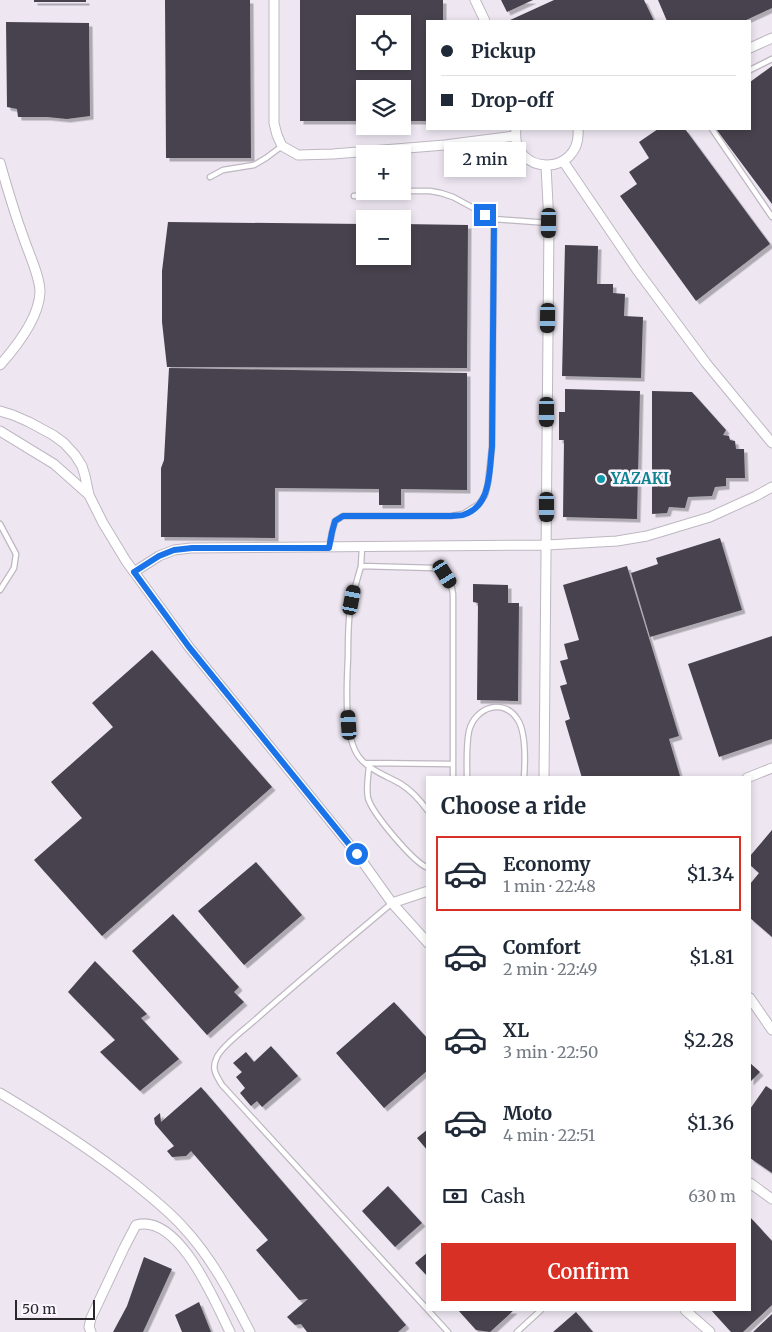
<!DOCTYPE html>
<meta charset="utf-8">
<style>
body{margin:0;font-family:Merriweather,serif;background:#f2f2f3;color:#1f2937;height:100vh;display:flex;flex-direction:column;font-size:19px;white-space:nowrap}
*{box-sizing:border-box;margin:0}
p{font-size:16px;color:#747a83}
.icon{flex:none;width:28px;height:28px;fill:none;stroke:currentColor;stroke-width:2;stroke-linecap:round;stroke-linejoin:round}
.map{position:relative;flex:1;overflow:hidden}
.drawer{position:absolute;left:426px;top:776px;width:325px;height:535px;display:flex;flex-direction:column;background:#fff;border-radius:0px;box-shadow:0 2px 8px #0003}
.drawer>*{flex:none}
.top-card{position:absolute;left:426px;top:20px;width:325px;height:110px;border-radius:0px;box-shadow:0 2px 8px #0003;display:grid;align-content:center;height:110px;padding:0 15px;background:#fff}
.fabs{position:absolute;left:356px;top:15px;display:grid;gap:10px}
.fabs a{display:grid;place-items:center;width:55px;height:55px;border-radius:0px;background:#fff;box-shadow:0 2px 8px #0003;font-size:25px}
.scale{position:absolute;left:15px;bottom:12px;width:80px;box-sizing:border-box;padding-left:5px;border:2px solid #2a272c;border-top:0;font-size:14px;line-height:18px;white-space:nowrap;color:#2a272c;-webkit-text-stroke:4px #faf5fe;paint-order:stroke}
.end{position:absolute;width:22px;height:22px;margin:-11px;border:6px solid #1a73e8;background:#fff;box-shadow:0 0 0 2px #fff}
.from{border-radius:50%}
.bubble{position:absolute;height:35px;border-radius:0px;background:#fff;box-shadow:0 2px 8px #0003;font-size:16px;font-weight:600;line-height:35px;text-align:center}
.car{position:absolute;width:15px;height:30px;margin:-15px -8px;border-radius:6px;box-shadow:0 0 4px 1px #0007;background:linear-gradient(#222 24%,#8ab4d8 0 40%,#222 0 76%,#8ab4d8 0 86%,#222 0)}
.top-card b{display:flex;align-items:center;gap:18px;height:48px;font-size:19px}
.top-card b+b{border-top:1px solid #e0e1e3}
.top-card i{width:12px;height:12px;background:#1f2937}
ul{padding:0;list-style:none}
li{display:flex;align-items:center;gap:15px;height:75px;margin:0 10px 8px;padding:0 5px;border:2px solid transparent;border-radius:0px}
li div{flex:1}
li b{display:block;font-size:19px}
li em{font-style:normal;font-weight:600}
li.selected{border-color:#d93025}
li>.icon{width:45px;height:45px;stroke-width:1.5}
h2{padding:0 15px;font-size:22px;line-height:60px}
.pay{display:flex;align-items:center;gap:12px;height:55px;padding:0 15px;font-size:19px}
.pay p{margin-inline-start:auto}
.button{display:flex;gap:10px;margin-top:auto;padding:10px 15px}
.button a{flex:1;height:58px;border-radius:0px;background:#d93025;color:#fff;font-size:20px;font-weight:600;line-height:58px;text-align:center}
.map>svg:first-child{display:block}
</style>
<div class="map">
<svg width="772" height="1332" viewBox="0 0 772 1332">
<defs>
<filter id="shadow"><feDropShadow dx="3.5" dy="3.5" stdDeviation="0" flood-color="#0004"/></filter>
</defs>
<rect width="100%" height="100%" fill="#eee7f2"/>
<!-- building -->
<path fill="#47434d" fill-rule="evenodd" filter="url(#shadow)" d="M 34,0 L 86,0 L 86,2 L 34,2 Z
M 165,0 L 250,0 L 251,158 L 166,158 Z
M 300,0 L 443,0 L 443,21 L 428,21 L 428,121 L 402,121 L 402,89 L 365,89 L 365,121 L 300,121 ZM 365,24 L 402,24 L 402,61 L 365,61 Z
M 501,0 L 533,0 L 507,12 Z
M 554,0 L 644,0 L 654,21 L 508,21 Z
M 658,0 L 772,0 L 772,8 L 744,21 L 667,21 Z
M 6,22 L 89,23 L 90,116 L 67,119 L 47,117 L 18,117 L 17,109 L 7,107 Z
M 772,66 L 772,204 L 716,129 L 750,129 L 750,82 Z
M 658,129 L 685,129 L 770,244 L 696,301 L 620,196 L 637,184 L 629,172 L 649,158 L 639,142 Z
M 168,222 L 365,224 L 365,256 L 402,256 L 402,224 L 468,225 L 467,368 L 167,367 L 162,322 L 162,271 Z
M 565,245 L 598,246 L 597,284 L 613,284 L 613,293 L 625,294 L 624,316 L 643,317 L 641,378 L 562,376 Z
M 169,368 L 467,373 L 467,490 L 401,489 L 401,505 L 379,505 L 379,489 L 275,488 L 275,538 L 161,537 L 161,468 L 164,460 Z
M 565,389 L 640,391 L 637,519 L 563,517 L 564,440 L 559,440 L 559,412 L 565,412 Z
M 652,391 L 692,392 L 726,430 L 723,435 L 729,436 L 730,440 L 735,441 L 736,449 L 744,449 L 745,478 L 726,478 L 726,486 L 715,487 L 712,496 L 688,497 L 685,508 L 669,507 L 667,513 L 652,514 Z
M 720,538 L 742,610 L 650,637 L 631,573 L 658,564 L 656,558 Z
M 627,566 L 679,736 L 669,739 L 680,776 L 674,778 L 582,778 L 565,721 L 570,719 L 560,686 L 567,684 L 560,661 L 568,659 L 564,644 L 579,640 L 563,585 Z
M 473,584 L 508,585 L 508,603 L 519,603 L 518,701 L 477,700 L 478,603 L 473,602 Z
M 772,636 L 772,739 L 719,757 L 688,664 Z
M 152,650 L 272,787 L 102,936 L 34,860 L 82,818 L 51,782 L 113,727 L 92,703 Z
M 772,830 L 772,937 L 750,918 L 750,884 L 759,873 L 750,865 L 750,856 Z
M 256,862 L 302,915 L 244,965 L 198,911 Z
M 173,914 L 239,987 L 234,992 L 244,1002 L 207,1035 L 132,951 Z
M 95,961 L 147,1014 L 141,1018 L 179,1059 L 140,1091 L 100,1052 L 115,1040 L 68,992 Z
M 394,1002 L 428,1039 L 428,1070 L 384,1108 L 336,1053 Z
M 271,1046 L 298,1076 L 262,1107 L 257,1101 L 251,1106 L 240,1093 L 245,1088 L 236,1077 L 242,1072 L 233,1063 L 246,1052 L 254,1062 Z
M 750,1063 L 760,1072 L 750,1082 Z
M 766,1086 L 772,1090 L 772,1173 L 750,1158 L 750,1109 Z
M 201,1087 L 406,1325 L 398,1332 L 307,1332 L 301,1324 L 295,1325 L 287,1317 L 308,1299 L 299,1300 L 256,1250 L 268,1240 L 191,1151 L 186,1156 L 172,1157 L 167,1151 L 174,1146 L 155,1124 L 154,1118 L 160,1113 L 161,1122 Z
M 428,1129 L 428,1151 L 417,1138 Z
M 388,1186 L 422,1223 L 395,1247 L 362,1211 Z
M 750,1217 L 772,1241 L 772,1305 L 743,1332 L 731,1332 L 711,1310 L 750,1310 Z
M 428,1252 L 428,1277 L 415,1263 Z
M 144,1257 L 172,1269 L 143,1332 L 113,1332 L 127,1306 Z
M 199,1302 L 211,1332 L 182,1332 L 175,1315 Z
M 458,1310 L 514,1310 L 490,1332 L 476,1330 Z
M 576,1312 L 593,1332 L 553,1332 Z
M 772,1314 L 772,1332 L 753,1332 Z"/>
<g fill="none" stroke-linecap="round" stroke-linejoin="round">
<defs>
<path id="service" d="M 750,70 L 772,59
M 712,129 L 772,217
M 210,177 L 223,170 L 254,165 L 266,158 L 282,146
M 354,196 L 410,191 L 430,191 L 441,193 L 453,197 L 494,219 L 549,223
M 0,524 L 16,554 L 14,568 L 0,590
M 362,547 L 361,566 L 434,568 L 445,574 L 451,584 L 453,594 L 453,778
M 329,548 L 332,532 L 335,521 L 343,516 L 451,516 L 463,514 L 479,504 L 485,495 L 488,483 L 492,447 L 494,219
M 361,566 C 357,581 352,595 350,610 C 348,625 348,641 348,656 C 347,682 343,736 359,757 C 369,770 387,776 401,784 C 412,791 420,800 428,811
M 365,763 L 452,764
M 369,767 C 368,777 366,788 368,798 C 372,813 413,862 428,868
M 467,778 C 467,762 466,746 469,731 C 475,707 504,697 518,720 C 526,733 525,763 524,778
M 392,903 C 346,942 300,980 255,1020 C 245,1029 222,1046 217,1057 C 211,1069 216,1075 222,1085 L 428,1310
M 428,1310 L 448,1332
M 517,1332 L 541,1310"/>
<path id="minor" d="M 274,0 L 274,123 L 277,135 L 282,146 L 298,155 L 333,154 L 445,145 L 515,136
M 475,0 L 485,21
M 750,48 L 772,38
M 516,129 C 510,176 582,178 578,129
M 563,161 L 637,270 L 706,363 L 772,443
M 0,163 C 7,187 14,212 23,236 C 28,252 40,276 40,292 C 39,318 17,346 0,365
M 0,411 L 13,415 L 29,422 L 53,435 L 64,443 L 75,455 L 82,466 L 85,476 L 89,495 L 103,523 L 126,561 L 189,647 L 357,854 L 392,903 L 428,943
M 0,431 L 54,464 L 89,495
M 134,572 L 159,556 L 174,550 L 191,548 L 547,545 L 617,541 L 647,536 L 710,517 L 756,496 L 772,487
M 544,778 L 549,223 L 546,166
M 747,778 L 772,768
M 392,903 L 428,891
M 750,998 L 772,1030
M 0,1093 C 47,1121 92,1150 135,1184 C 152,1198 169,1211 183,1227 C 212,1258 231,1295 250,1332
M 750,1183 L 772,1199
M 685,1310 L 710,1332
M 91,1332 L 89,1327 L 91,1318 L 124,1248 L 136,1225 C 179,1213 215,1302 230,1332"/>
</defs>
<!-- service casing -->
<use href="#service" stroke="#beb7c2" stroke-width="7"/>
<!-- minor casing -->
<use href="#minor" stroke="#beb7c2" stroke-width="11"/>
<!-- service -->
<use href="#service" stroke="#fff" stroke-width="4.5"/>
<!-- minor -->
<use href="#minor" stroke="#fff" stroke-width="9"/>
</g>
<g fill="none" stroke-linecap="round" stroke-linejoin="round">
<!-- route -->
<path stroke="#1a73e8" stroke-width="6" d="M 357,854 L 189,647 L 134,572 L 159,556 L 174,550 L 192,548 L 329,548 L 332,532 L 335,521 L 343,516 L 451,516 C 455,515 460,516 463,515 C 492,506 489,471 492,447 L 494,220 L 485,215"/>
</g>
<!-- markers -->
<circle fill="#0f9aa8" stroke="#faf5fe" stroke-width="2" cx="601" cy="479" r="5"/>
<g text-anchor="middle" stroke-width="5" stroke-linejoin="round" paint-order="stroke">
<!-- culture labels -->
<g font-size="15" font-weight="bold" fill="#0d838f" stroke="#faf5fe" text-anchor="start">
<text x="611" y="484">YAZAKI</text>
</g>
</g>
</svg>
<div class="fabs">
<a><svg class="icon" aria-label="locate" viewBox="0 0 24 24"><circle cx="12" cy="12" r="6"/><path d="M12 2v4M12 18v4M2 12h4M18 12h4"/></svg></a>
<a><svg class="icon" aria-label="layers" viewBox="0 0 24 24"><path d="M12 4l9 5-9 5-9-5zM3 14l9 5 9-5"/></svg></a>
<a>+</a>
<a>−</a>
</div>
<div class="scale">50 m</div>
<i class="end from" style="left:357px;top:854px"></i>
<i class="end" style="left:485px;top:215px"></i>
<div class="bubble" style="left:444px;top:142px;width:82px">2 min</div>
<i class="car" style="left:549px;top:223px;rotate:181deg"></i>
<i class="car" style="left:548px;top:318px;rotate:181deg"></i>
<i class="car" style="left:547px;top:412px;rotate:180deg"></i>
<i class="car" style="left:547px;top:507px;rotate:180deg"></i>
<i class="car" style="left:445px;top:574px;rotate:148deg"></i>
<i class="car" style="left:352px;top:600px;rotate:11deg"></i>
<i class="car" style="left:349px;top:725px;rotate:356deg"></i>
<div class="top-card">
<b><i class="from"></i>Pickup</b>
<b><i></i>Drop-off</b>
</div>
<section class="drawer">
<h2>Choose a ride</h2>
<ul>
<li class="selected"><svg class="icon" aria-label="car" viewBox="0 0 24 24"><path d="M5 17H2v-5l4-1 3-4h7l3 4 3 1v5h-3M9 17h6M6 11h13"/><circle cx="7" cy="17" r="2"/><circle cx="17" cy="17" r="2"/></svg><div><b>Economy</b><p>1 min · 22:48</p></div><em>$1.34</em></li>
<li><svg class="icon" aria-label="car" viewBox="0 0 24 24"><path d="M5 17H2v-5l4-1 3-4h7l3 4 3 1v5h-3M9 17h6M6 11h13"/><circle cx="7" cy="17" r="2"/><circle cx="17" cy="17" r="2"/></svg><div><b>Comfort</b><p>2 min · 22:49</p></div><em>$1.81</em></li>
<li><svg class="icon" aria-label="car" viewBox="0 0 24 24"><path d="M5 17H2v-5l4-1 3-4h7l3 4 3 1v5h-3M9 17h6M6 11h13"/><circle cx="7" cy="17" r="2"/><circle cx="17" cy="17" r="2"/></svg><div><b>XL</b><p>3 min · 22:50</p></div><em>$2.28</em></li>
<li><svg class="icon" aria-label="car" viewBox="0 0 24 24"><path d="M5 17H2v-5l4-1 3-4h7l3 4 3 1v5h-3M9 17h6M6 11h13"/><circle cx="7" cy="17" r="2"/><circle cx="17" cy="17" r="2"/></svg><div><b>Moto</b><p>4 min · 22:51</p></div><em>$1.36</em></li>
</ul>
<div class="pay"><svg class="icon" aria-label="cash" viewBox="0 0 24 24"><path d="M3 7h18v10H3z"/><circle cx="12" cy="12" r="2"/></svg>Cash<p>630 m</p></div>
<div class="button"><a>Confirm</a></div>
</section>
</div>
